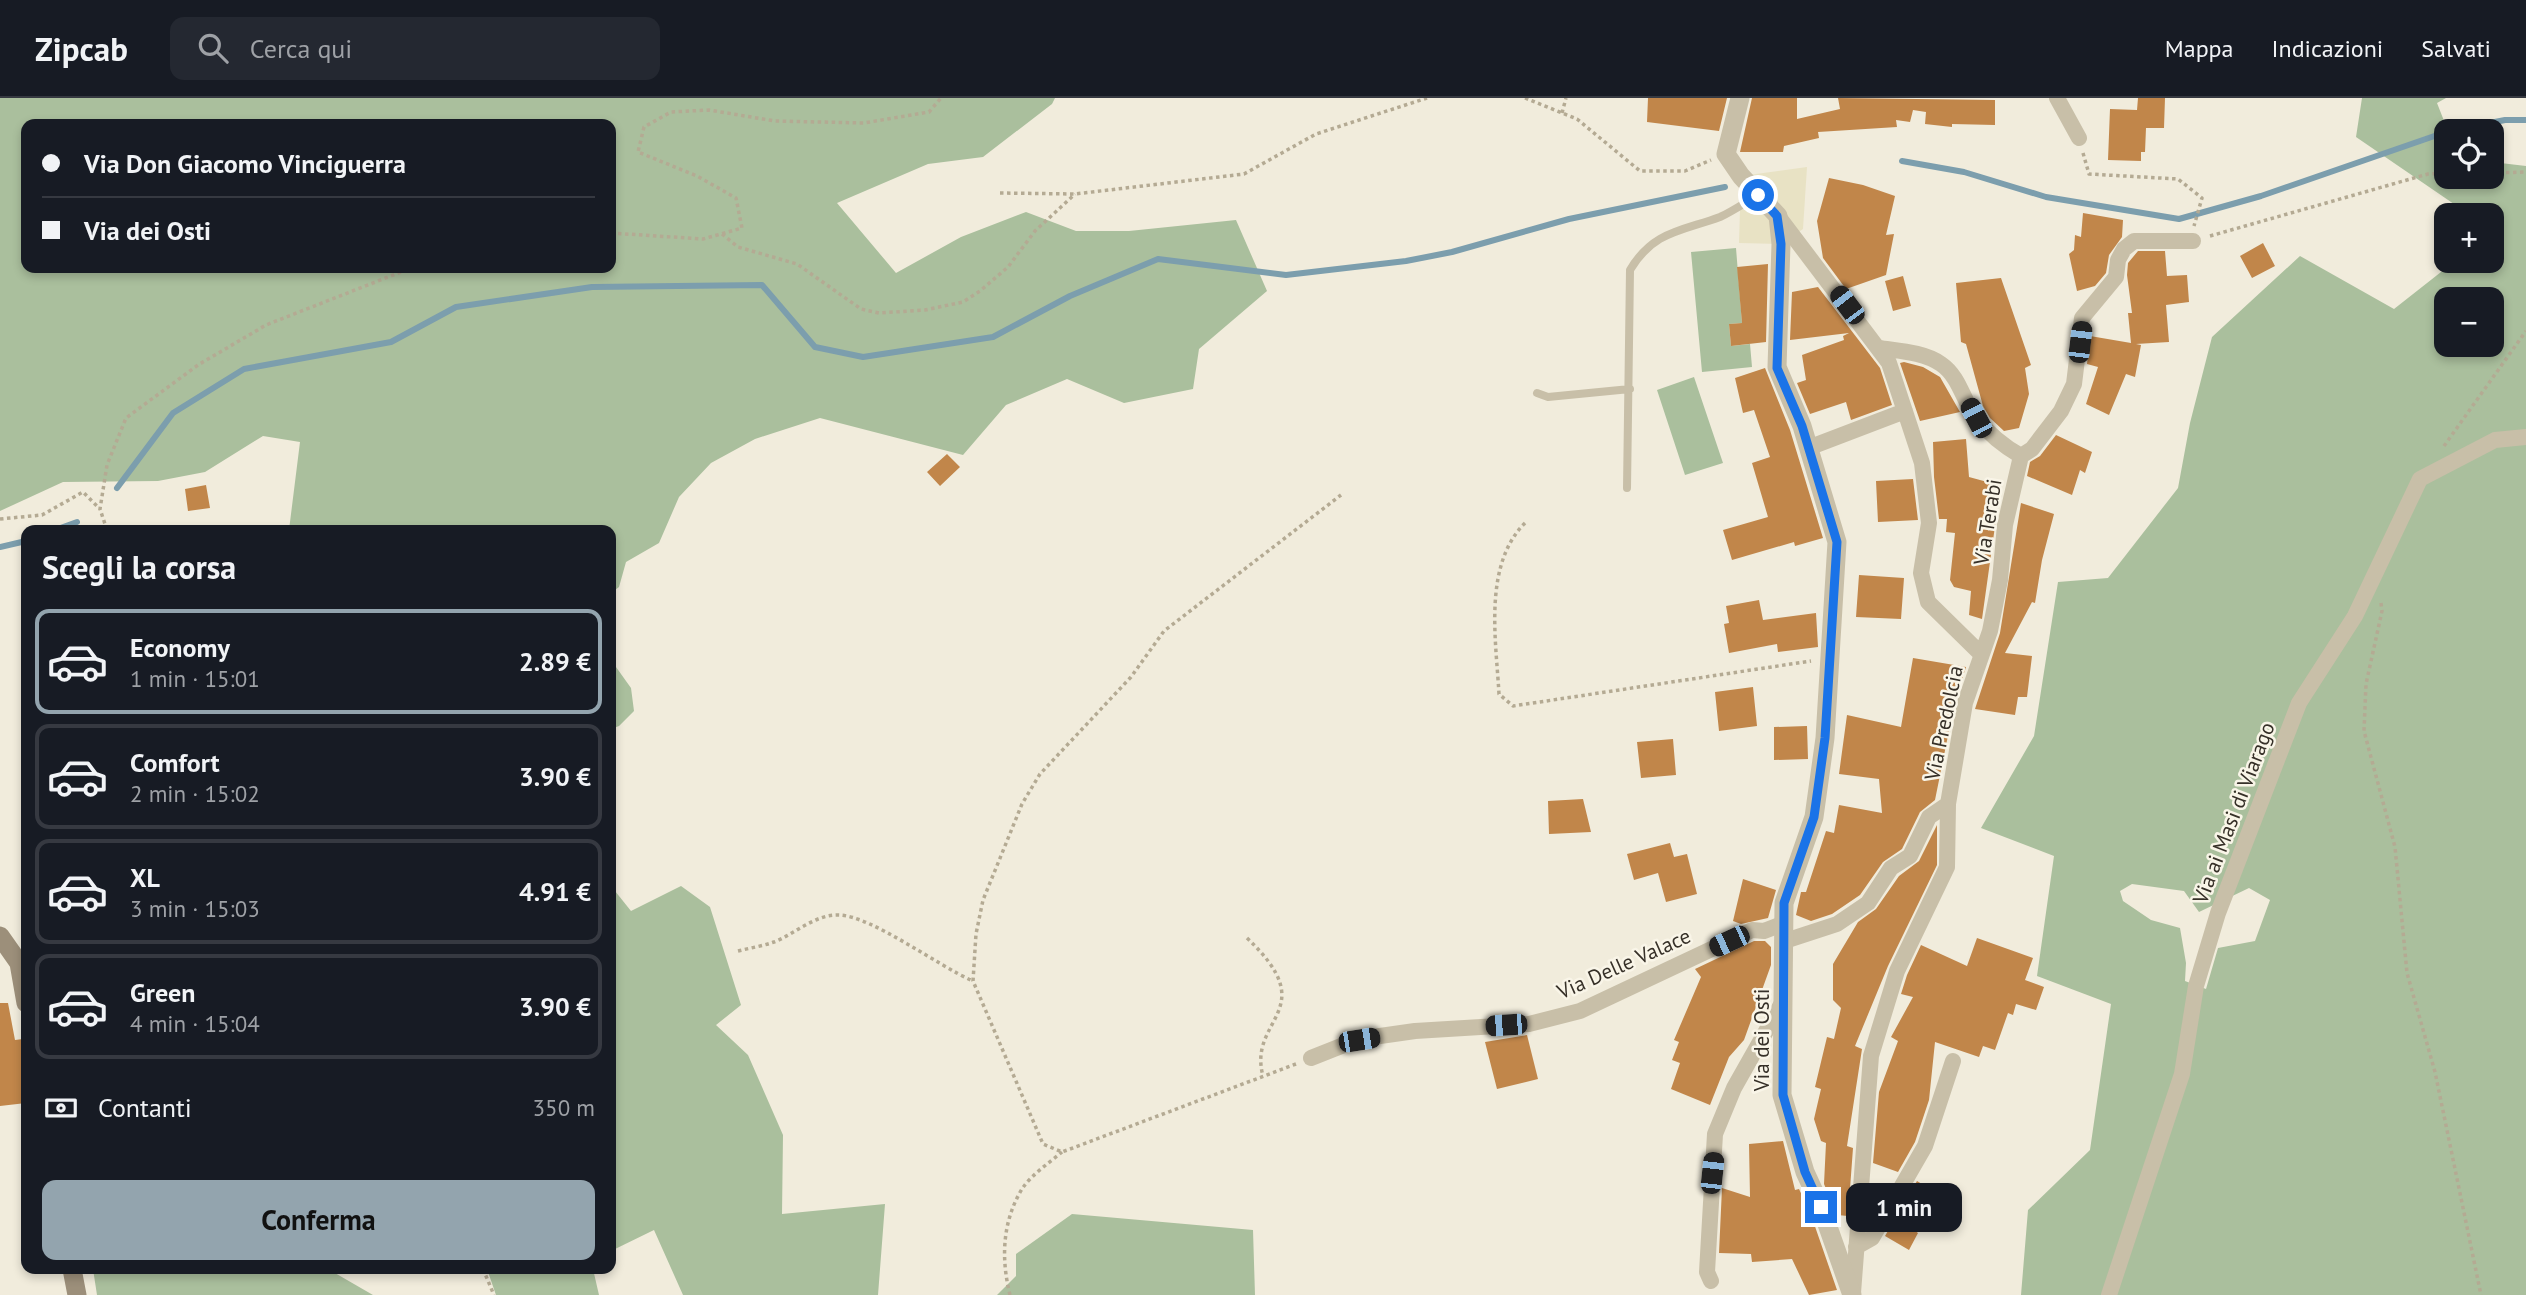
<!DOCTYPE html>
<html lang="it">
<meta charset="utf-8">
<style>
body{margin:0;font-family:"PT Sans",sans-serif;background:#242831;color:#f1f3f6;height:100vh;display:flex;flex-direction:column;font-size:26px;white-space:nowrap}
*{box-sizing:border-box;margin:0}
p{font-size:23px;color:#9ea1a6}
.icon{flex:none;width:38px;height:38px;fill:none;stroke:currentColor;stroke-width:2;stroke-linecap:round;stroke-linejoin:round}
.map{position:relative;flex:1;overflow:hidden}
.panel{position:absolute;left:21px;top:427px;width:595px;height:749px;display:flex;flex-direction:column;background:#171b24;border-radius:14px;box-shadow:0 4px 10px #0003}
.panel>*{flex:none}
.hud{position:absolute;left:21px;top:21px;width:595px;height:154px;border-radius:14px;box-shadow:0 4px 10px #0003;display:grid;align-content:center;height:154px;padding:0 21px;background:#171b24}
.tools{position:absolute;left:2434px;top:21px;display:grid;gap:14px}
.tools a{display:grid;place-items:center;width:70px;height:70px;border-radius:14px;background:#171b24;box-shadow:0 4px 10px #0003;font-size:35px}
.end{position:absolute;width:32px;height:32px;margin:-16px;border:9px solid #1a73e8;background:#fff;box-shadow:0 0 0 4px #fff}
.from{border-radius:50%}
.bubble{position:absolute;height:49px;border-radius:14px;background:#171b24;box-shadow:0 4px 10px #0003;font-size:23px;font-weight:700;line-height:49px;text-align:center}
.car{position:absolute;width:21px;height:42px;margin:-21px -10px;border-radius:9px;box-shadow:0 0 5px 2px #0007;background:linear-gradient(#222 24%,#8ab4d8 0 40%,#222 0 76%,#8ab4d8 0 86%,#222 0)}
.hud b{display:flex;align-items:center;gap:24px;height:66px;font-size:26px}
.hud b+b{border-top:2px solid #363941}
.hud i{width:18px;height:18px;background:#f1f3f6}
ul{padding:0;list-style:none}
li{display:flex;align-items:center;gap:21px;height:105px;margin:0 14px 10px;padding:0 7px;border:4px solid #363941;border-radius:14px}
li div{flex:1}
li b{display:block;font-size:26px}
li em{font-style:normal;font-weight:700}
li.active{border-color:#93a4ae}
li>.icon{width:63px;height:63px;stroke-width:1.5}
h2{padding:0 21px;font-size:32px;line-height:84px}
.pay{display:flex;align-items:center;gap:18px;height:77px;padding:0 21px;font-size:26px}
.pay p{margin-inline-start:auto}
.button{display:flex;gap:14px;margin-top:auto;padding:14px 21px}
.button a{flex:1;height:80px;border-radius:14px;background:#93a4ae;color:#111;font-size:28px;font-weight:700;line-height:80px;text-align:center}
header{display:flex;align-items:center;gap:42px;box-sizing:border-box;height:98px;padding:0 35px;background:#171b24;border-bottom:2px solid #363941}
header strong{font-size:33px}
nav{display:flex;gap:38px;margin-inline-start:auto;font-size:24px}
.search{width:490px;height:63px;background:#242831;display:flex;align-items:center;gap:18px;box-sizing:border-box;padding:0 24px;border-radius:14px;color:#9ea1a6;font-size:26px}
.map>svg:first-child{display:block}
</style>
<header>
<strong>Zipcab</strong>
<div class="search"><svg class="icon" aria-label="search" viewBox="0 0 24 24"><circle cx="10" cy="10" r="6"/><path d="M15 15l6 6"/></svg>Cerca qui</div>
<nav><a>Mappa</a><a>Indicazioni</a><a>Salvati</a></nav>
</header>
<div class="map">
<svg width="2526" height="1197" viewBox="0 0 2526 1197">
<rect width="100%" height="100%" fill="#f1ecdc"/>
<!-- green -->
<path fill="#aabf9d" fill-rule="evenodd" d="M 0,0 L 1055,0 L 1052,6 L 983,59 L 928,66 L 837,105 L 896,175 L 961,139 L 1026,114 L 1076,133 L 1129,133 L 1236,122 L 1267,193 L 1199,251 L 1193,291 L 1124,305 L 1067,281 L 1006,307 L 963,357 L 820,320 L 755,341 L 711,365 L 679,399 L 659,445 L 626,464 L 619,489 L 611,495 L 611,432 L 289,432 L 300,344 L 263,338 L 205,374 L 158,383 L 63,384 L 0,413 ZM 611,26 L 611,170 L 26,170 L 26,26 Z
M 2362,0 L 2446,0 L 2437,5 L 2448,33 L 2446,79 L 2492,79 L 2492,64 L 2526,68 L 2526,1197 L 2021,1197 L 2028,1112 L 2090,1052 L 2111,906 L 2037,878 L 2054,758 L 1981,730 L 2034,638 L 2058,484 L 2108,480 L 2178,390 L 2190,325 L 2212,239 L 2300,158 L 2394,211 L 2455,163 L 2492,163 L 2492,117 L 2470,117 L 2356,39 ZM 2446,201 L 2492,201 L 2492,247 L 2446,247 ZM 2132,786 L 2184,793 L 2199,814 L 2249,790 L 2270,802 L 2255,843 L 2218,850 L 2206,891 L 2185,883 L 2186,865 L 2180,830 L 2151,822 L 2123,803 L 2120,793 Z
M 1736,150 L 1742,225 L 1729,226 L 1731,248 L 1750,246 L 1752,269 L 1702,274 L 1691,154 Z
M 1694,279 L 1723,365 L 1685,377 L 1657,292 Z
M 611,562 L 631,590 L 634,613 L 619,628 L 611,631 Z
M 611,788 L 631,813 L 681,788 L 710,809 L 741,907 L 716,927 L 748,957 L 783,1037 L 782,1116 L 885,1106 L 878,1197 L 683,1197 L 654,1132 L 611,1153 Z
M 1072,1116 L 1253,1132 L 1255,1197 L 997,1197 L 1016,1178 L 1016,1156 Z
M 93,1171 L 328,1171 L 373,1197 L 97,1197 Z
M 487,1171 L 593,1171 L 599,1197 L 496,1197 Z"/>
<!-- plaza -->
<path fill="#e8e2c4" d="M 1807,69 L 1803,131 L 1781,146 L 1739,145 L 1741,78 Z"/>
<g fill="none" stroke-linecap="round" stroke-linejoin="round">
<!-- stream -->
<path stroke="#7c9ead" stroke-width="6" d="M 2449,33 L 2505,22 L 2526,22
M 1902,63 L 1964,74 L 2046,99 L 2179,121 L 2261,98 L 2446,34
M 117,390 L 173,315 L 244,271 L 391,244 L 456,209 L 592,189 L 762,187 L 815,249 L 863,259 L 993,239 L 1070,198 L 1158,161 L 1286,177 L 1406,163 L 1452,154 L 1569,121 L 1725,89
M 55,432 L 77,424
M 0,449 L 26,443"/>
</g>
<!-- building -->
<path fill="#c1864a" d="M 1648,0 L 1727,0 L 1719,33 L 1647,24 Z
M 1752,0 L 1797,0 L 1797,21 L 1840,11 L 1838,0 L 1995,2 L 1995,27 L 1952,26 L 1952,29 L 1925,26 L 1926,14 L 1913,12 L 1910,24 L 1896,22 L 1897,29 L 1818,34 L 1819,40 L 1784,48 L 1783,54 L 1740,54 Z
M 2138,0 L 2165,0 L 2164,30 L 2146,30 L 2145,54 L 2141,54 L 2141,63 L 2108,62 L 2110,11 L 2137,12 Z
M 1829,80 L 1863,87 L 1895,98 L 1886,137 L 1894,136 L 1886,177 L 1846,191 L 1823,160 L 1817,123 Z
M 2083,115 L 2123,122 L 2122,139 L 2109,157 L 2106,175 L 2095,188 L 2077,193 L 2069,156 L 2074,152 L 2075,137 L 2081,139 Z
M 2263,145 L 2275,168 L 2252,180 L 2240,158 Z
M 2138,153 L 2165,153 L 2167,178 L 2187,177 L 2189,204 L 2166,207 L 2169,244 L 2136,246 L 2141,247 L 2135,279 L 2126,276 L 2109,317 L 2086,306 L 2098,269 L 2087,266 L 2090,238 L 2131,245 L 2128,215 L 2132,215 L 2127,177 L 2128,165 Z
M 1768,166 L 1766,244 L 1731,248 L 1729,226 L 1742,225 L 1737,169 Z
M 1903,178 L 1911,208 L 1893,213 L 1885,183 Z
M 2001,180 L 2031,267 L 2025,270 L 2029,296 L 2019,330 L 2004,333 L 1990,320 L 1983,308 L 1966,246 L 1961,244 L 1956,185 Z
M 1818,189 L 1880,270 L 1892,307 L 1851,322 L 1846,304 L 1810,316 L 1797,285 L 1806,282 L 1802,257 L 1844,242 L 1843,238 L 1849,235 L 1790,242 L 1792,194 Z
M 1904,264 L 1923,269 L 1940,279 L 1960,314 L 1920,323 L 1900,265 Z
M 1765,270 L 1790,332 L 1823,440 L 1795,448 L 1794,444 L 1732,462 L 1723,432 L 1768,419 L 1752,365 L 1770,359 L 1754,312 L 1743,315 L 1735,280 Z
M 2056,337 L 2092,354 L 2085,375 L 2080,372 L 2072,397 L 2027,378 L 2030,364 L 2040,358 Z
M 1966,341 L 1969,379 L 1991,385 L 1988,433 L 1996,421 L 1982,521 L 1969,517 L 1971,493 L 1954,489 L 1950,482 L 1955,435 L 1946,434 L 1947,421 L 1939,421 L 1934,379 L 1933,344 Z
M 947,356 L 960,369 L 940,388 L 927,374 Z
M 1913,381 L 1918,422 L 1878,424 L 1876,383 Z
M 206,387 L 210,410 L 188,413 L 185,391 Z
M 2021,405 L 2054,416 L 2042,462 L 2035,505 L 2032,504 L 2005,555 L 2032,558 L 2027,599 L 2018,599 L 2015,617 L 1975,611 L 2000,535 Z
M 1859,477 L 1904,480 L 1901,521 L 1856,519 Z
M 1759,502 L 1763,522 L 1816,515 L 1818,549 L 1778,554 L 1777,546 L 1729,555 L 1724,526 L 1729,525 L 1726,508 Z
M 1913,560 L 1966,569 L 1955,603 L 1935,702 L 1920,714 L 1902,751 L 1883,764 L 1860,797 L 1832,816 L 1811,823 L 1796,817 L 1801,794 L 1806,794 L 1826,733 L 1834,735 L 1839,707 L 1882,715 L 1879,681 L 1839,676 L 1847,617 L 1901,629 Z
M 1753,589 L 1757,628 L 1719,633 L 1715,594 Z
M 1807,628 L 1808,661 L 1774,662 L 1774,629 Z
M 1673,641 L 1676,677 L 1641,680 L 1637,644 Z
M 1583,701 L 1591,734 L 1549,736 L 1548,703 Z
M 1937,727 L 1937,767 L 1888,868 L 1855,948 L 1862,951 L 1847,1048 L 1853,1050 L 1848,1118 L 1837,1117 L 1824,1086 L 1826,1045 L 1821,1043 L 1814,1021 L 1821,991 L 1815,989 L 1827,939 L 1834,941 L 1841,910 L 1833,902 L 1833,866 L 1858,824 L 1876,811 L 1899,778 L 1919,763 Z
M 1670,745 L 1674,759 L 1687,756 L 1697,796 L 1666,804 L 1658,775 L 1634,782 L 1627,756 Z
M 1743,781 L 1776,792 L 1768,820 L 1741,826 L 1733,823 Z
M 1977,840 L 2033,860 L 2025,882 L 2044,889 L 2036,912 L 2016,906 L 2013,917 L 2008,915 L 1995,952 L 1983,948 L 1979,959 L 1935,944 L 1929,1002 L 1915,1044 L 1898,1074 L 1873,1065 L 1879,994 L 1898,943 L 1891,939 L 1913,899 L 1901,896 L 1907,877 L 1921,847 L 1967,868 Z
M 1754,843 L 1765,843 L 1771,849 L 1771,867 L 1744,942 L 1729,959 L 1710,1007 L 1671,991 L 1680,965 L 1672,962 L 1679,944 L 1674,942 L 1701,879 L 1695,871 Z
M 0,905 L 8,905 L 15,942 L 23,941 L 26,961 L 26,1005 L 0,1008 Z
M 1527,937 L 1538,981 L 1497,991 L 1485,944 Z
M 1783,1043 L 1795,1092 L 1799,1091 L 1810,1114 L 1837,1192 L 1809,1197 L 1792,1161 L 1752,1164 L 1751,1156 L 1719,1155 L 1722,1090 L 1750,1099 L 1749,1046 Z
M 1917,1083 L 1935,1094 L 1914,1132 L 1918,1135 L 1909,1152 L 1885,1138 Z"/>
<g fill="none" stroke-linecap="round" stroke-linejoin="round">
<!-- path -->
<path stroke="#b4aa93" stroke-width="3.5" stroke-dasharray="3.5 3.5" stroke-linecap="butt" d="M 1525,0 L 1577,21 L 1640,73 L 1685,73 L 1711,62
M 1562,15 L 1566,0
M 2083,55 L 2089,76 L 2178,81 L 2202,100 L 2194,128
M 2492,75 L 2526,74
M 1000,95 L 1075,96 L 1244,76 L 1316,36 L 1427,0
M 611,135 L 703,141 L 742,130 L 736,100 L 697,78 L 638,54 L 644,29 L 671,14 L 709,12 L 775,23 L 864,25 L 929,14 L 941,0
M 722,136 L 738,149 L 797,166 L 861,211 L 879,215 L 925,212 L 963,204 L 980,193 L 1008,169 L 1035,133 L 1075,96
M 2210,138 L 2428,76 L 2446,75
M 2444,348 L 2526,233
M 0,421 L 42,417 L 83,394 L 100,411
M 1525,425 C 1483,467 1496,542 1499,596 L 1513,608 L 1811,563
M 107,432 L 100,411 L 107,367 L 126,320 L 198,267 L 266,227 L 411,170
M 2381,505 L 2382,513 L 2366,586 L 2364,633 L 2395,749 L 2407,875 L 2435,974 L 2481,1197
M 1247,840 C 1324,913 1247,920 1263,978
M 738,853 C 750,850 763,848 774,844 C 795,836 815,816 839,817 C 872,818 938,868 973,883
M 1296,966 L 1062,1054 L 1043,1046 L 973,883 L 976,836 L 983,802 L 1022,706 L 1040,676 L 1131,579 L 1164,533 L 1341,397
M 483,1171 L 494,1197
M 1010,1197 C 1001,1161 1002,1124 1022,1091 C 1031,1077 1049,1065 1062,1054"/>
<!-- service -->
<path stroke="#c8bfa8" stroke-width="8" d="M 1537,295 L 1548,299 L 1630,291
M 1627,390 L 1630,172 C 1653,133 1682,133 1720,119 C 1733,113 1746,104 1758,97"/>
<!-- minor -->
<path stroke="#c8bfa8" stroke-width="16" d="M 2057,0 L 2079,40
M 1778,118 L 1889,265 L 1922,365 L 1929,425 L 1921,475 L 1928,504 L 1981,556
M 1879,250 C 1899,253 1924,254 1941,266 C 1960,279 1963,303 1976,320 C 1988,335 2005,349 2021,358
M 1808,350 L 1905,313
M 2021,358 L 2032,351 L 2061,313 L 2074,286 L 2082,220 L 2116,179 L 2118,162 L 2124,151 L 2134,143 L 2193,143
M 1785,843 L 1837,826 L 1868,805 L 1891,770 L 1910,758 L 1929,719 L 1948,706
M 1311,960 L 1359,941 L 1415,933 L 1529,926 L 1580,913 L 1752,832 L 1764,833 L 1785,825
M 1856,1149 L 1872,1140 L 1925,1048 L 1953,963
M 1711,1183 L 1707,1174 L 1715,1036 L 1734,990 L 1782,905
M 1853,1195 L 1871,958 L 1897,873 L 1947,769 L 1948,706 L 1965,605 L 1990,533 L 2000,482 L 2005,427 L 2021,358
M 2109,1197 L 2182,976 L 2196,888 L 2218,815 L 2299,605 L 2355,518 L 2420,381 L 2495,342 L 2526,339"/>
<!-- tertiary -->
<path stroke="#c8bfa8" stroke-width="19" d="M 1740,0 L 1726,56 L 1741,78 L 1778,118 L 1781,146 L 1777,269 L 1802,328 L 1837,444 L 1825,640 L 1814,719 L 1784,805 L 1782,997 L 1805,1074 L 1821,1109 L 1852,1197"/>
<!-- secondary -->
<path stroke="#9c8f7a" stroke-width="19" d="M 0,838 L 19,865 L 26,905
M 72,1171 L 77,1197"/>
</g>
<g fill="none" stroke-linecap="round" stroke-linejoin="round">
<!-- route -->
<path stroke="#1a73e8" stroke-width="9" d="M 1758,97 L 1777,118 L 1781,146 L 1777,270 L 1802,328 L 1837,444 L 1825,640 L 1814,719 L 1784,805 L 1783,997 L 1805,1074 L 1821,1109"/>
</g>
<g text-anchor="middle" stroke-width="5" stroke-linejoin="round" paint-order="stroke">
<!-- street labels -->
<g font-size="21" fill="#363028" stroke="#f9f5e8">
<text transform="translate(1988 424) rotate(-81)" y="7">Via Terabi</text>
<text transform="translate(1944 625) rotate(-78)" y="7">Via Predolcia</text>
<text transform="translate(2234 715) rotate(-69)" y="7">Via ai Masi di Viarago</text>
<text transform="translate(1624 866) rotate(-24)" y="7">Via Delle Valace</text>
<text transform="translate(1762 942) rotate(-90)" y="7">Via dei Osti</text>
</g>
</g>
</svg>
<div class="tools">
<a><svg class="icon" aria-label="locate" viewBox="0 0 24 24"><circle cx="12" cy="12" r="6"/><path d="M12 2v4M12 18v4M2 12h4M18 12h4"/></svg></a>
<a>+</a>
<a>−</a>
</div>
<i class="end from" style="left:1758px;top:97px"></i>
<i class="end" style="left:1821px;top:1109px"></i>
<div class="bubble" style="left:1846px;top:1085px;width:116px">1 min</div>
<i class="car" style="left:1847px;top:207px;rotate:323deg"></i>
<i class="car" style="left:2080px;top:244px;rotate:7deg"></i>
<i class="car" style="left:1976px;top:320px;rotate:332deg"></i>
<i class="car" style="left:1729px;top:843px;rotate:245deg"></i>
<i class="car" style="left:1506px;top:927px;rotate:266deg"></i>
<i class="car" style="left:1359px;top:942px;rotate:81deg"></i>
<i class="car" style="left:1712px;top:1075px;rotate:6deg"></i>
<div class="hud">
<b><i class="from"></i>Via Don Giacomo Vinciguerra</b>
<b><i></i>Via dei Osti</b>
</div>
<section class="panel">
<h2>Scegli la corsa</h2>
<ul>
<li class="active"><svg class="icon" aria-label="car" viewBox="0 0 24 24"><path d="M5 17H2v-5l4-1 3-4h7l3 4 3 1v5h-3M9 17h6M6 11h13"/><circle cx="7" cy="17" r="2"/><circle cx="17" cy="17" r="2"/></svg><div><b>Economy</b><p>1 min · 15:01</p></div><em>2.89 €</em></li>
<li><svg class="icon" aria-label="car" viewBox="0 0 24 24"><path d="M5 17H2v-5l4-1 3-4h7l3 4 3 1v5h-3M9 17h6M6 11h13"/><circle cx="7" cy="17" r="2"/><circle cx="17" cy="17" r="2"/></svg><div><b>Comfort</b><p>2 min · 15:02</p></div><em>3.90 €</em></li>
<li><svg class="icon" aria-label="car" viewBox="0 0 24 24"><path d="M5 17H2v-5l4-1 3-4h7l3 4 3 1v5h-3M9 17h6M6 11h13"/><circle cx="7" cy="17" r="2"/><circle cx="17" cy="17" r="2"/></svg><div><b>XL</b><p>3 min · 15:03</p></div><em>4.91 €</em></li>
<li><svg class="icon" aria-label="car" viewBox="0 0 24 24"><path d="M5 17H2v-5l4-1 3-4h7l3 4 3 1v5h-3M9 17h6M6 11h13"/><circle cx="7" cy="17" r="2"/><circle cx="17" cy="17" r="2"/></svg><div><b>Green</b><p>4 min · 15:04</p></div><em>3.90 €</em></li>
</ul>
<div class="pay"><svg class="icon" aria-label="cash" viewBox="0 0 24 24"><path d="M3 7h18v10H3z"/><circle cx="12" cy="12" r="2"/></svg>Contanti<p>350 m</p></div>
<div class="button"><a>Conferma</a></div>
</section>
</div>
